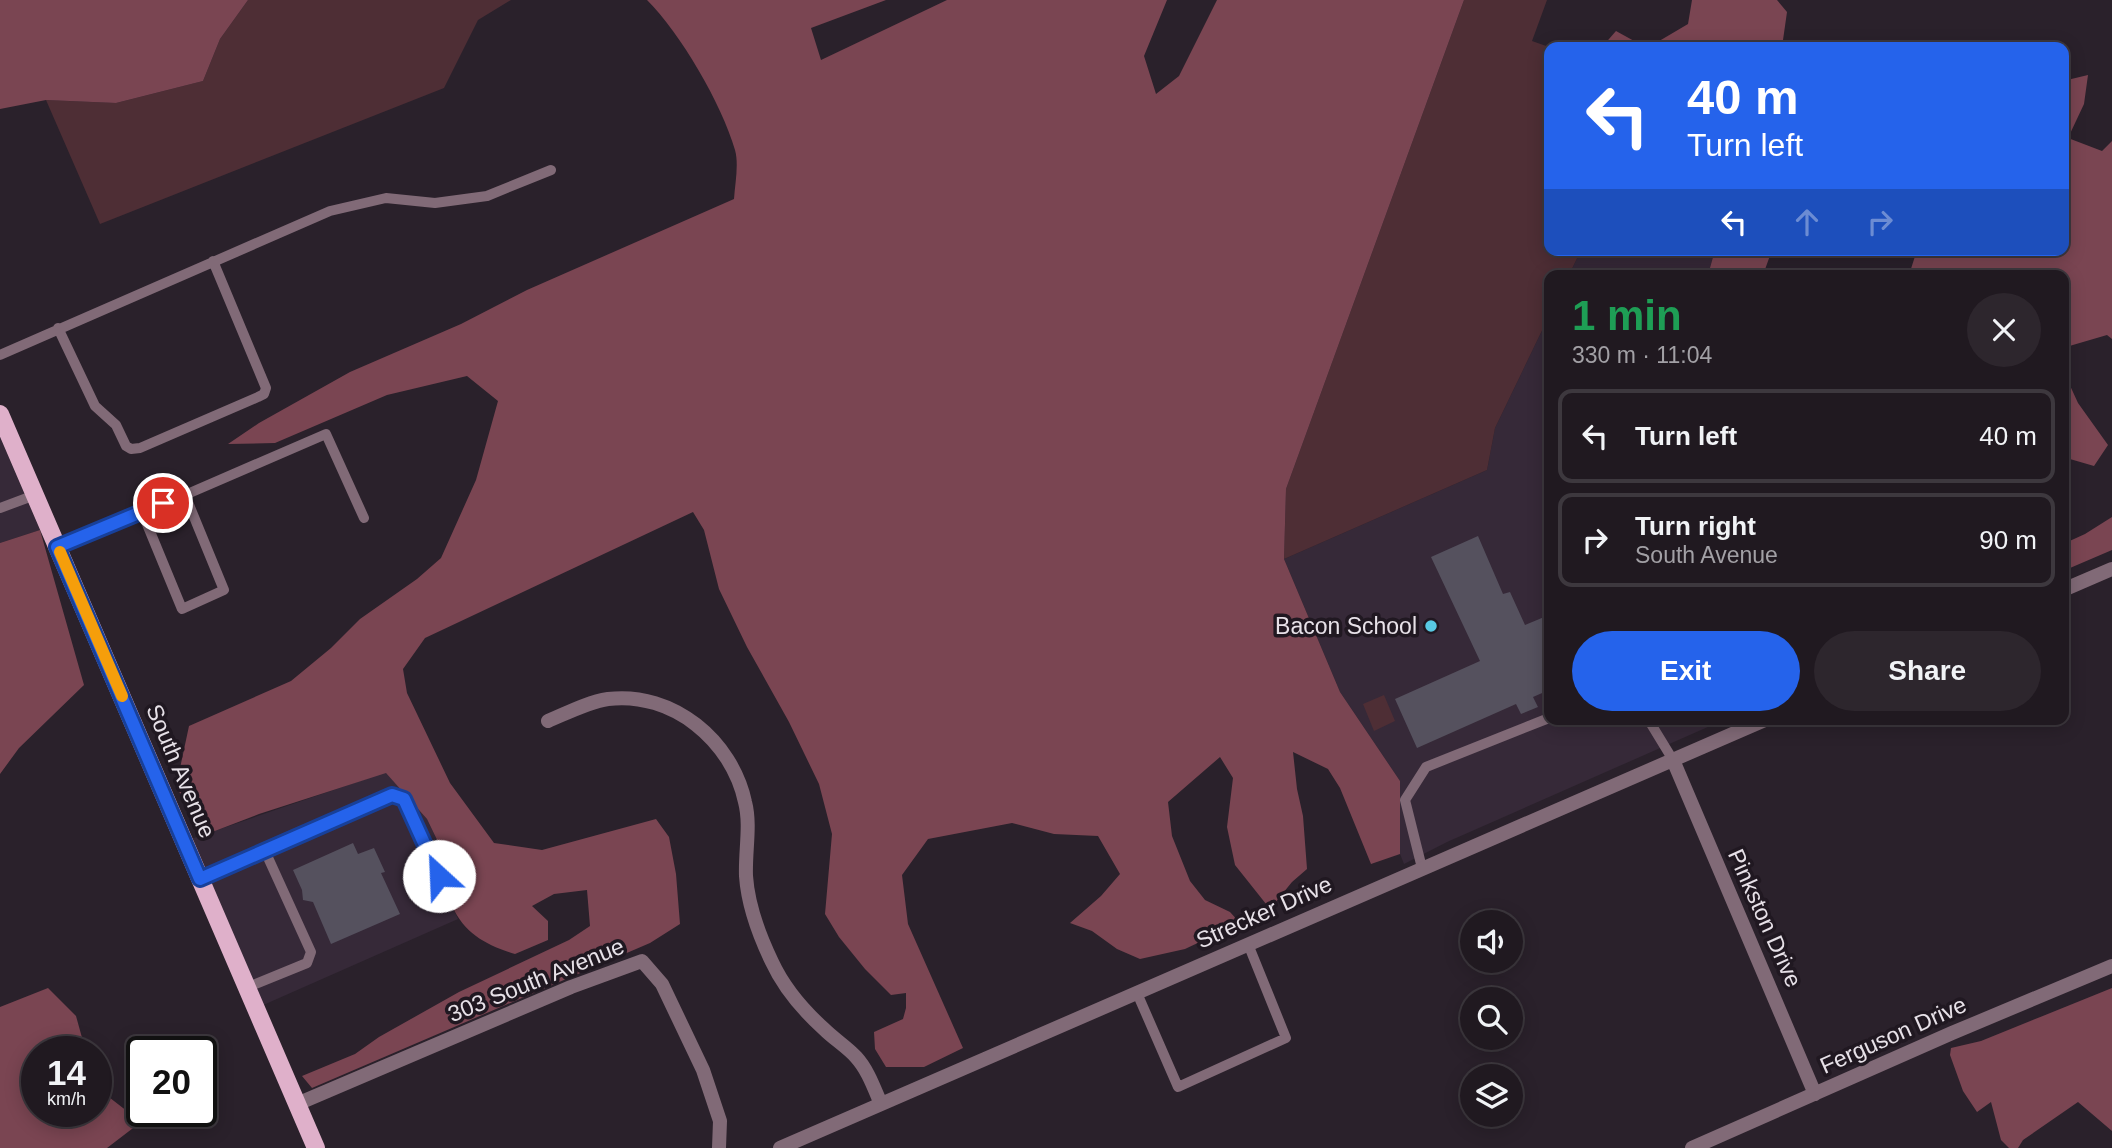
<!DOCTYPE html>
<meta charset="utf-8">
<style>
body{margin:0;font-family:Helvetica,sans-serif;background:#2d262d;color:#f1f3f6;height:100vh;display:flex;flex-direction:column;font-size:26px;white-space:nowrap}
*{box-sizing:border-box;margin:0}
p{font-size:23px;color:#a2a0a5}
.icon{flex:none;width:38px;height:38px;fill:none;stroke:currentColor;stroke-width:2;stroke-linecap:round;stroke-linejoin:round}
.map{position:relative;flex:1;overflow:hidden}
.drawer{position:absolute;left:1544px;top:270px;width:525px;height:455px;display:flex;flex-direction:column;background:#201920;border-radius:14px;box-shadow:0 4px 18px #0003,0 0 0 2px #3d383e}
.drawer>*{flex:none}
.guide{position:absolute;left:1544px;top:42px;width:525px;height:214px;border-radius:14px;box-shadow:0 4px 18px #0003,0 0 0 2px #3d383e;background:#2563eb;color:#fff;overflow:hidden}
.fabs{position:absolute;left:1460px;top:910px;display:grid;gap:14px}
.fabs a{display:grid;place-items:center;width:63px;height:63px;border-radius:50%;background:#201920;box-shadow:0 4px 18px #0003,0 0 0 2px #3d383e;font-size:35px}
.speed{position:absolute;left:21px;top:1036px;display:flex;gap:14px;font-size:35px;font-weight:700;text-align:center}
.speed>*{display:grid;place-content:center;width:91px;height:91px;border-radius:50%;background:#201920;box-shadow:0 4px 18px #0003,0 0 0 2px #3d383e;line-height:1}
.speed small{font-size:18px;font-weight:400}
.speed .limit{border:4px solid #111;border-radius:10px;background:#fff;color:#111}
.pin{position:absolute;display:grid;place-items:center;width:60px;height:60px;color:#fff;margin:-30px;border:4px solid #fff;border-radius:50%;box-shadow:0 2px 7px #0007}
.me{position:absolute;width:77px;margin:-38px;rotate:335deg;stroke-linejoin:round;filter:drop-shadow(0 0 5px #0008)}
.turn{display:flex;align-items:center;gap:24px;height:147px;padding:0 28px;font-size:32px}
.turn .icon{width:91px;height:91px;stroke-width:2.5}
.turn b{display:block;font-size:49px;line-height:60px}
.lanes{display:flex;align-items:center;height:66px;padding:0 28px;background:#0003;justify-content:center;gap:35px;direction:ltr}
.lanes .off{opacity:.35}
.round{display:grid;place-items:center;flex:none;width:74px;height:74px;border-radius:37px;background:#2d262d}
.headline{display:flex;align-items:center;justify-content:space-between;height:119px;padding:0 28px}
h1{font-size:42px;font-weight:700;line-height:52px;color:#1e9e55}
.action{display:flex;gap:14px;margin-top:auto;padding:14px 28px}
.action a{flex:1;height:80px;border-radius:42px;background:#2563eb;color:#fff;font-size:28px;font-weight:700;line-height:80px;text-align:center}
.action a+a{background:#2d262d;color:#f1f3f6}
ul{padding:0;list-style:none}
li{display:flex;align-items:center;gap:21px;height:94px;margin:0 14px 10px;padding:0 14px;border:4px solid #3d383e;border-radius:14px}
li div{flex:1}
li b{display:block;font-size:26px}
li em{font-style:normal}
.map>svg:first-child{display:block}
.built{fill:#362938}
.green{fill:#4e2e35}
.forest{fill:#7a4552}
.building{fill:#55515e}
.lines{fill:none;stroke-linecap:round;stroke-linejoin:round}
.lane{stroke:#816a77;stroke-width:10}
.street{stroke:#816a77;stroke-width:14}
.primary{stroke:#dfb0ca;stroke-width:18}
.route-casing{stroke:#184099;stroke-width:18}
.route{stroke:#2563eb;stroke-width:12}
.slow{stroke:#f59e0b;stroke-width:12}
.poi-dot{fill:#58c9e3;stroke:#201821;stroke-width:2.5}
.labels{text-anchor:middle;stroke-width:7;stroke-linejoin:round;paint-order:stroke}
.poi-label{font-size:23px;fill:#e7e1e8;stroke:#201821;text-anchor:end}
.street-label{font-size:23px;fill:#e7e1e8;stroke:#201821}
</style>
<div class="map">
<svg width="2112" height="1148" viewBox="0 0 2112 1148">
<rect width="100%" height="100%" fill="#2a212b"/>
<path class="built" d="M1581,250h134l-7,25h-139z
M1549,316v403h177l-279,123 -43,22 -4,-10v-73l-60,-89 -56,-133 203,-89 8,-42z
M0,437l40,93 -40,13z
M386,772l41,47 37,77 -12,10 6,13 -197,87 -70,-167z"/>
<path class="green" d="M248,0h263l-33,20 -34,68 -344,136 -54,-124 70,3 87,-22 17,-42z
M1464,0h83l-15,41 17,6v203h32l-12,25h-20v41l-54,112 -8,42 -203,89 2,-70z
M1384,695l11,26 -21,10 -11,-27z"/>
<path class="forest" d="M0,0h248l-28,39 -17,42 -87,22 -70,-3 -46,9z
M647,0h239l-75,28 10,32 126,-60h220l-23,56 12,38 23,-18 38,-76h247l-178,489 -2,70 56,133 60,89v73l-29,10 -31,-76 -12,-19 -35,-17 4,37 6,27 4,53 -15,13 -22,27 -35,-44 -8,-38 6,-49 -13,-21 -52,45 4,34 18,45 15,19 25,12 10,11 -55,26 -45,10 -23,-10 -25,-18 -22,-8 31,-27 19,-22 -22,-38 -44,-2 -42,-11 -84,16 -26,36 6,49 55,124 -39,19h-38l-11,-18 -1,-17 29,-13 3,-11v-15l-15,2 -26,-26 -26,-32 -14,-23 7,-80 -13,-50 -30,-62 -42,-75 -28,-58 -15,-59 -11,-18 -268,126 -22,31 4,24 43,90 44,60 48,7 114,-31 13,18 7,37 4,50 -30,19 -338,145 -10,-12 53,-22 24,-17 80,-45 110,-52 21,-14 -3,-36 -33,4 -22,12 16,15v19l-33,14c-29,-9 -50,-20 -63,-48l12,-10 -37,-77 -41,-46 -127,41 -52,20 -31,-47 13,-61 102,-45 40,-33 29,-29 57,-40 24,-21 35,-78 22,-79 -31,-25 -80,19 -112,48 -47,1 31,-21 91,-51 111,-48 66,-34 207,-91c1,-15 5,-35 1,-49 -14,-47 -54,-116 -88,-150z
M1692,0h85l10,12 -5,35h-133l39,-23z
M1616,31l29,16h-43z
M2088,75l-4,29 -16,34 34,13 10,-10v198l-5,-4 -41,12 1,32 11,24 30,42 -14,21 -31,-9v-182h-154l8,-25h146v-169z
M1715,250h57l-9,25h-55z
M2112,517v33l-49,21v-27l22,-10z
M40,530l44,155 -65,63 -19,26v-231z
M48,988l28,28 10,36h-49v59h59v-24l45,35 -34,26h-107v-141z
M2112,988v143l-34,-29 -55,38 -5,8h-9l-8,-8 -10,-38 -14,10 -14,-21 -13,-36 1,-7 30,-7z"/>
<path class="building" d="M1478,536l25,58 7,-2 15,33 24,-10v75l-16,7 5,10 -17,7 -5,-10 -99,44 -22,-49 85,-38 -49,-104z
M353,843l5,11 16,-6 11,24 -4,1 19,41 -69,30 -18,-42 -10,-2 -1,-10 -9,-20z"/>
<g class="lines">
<path class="lane" d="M58,328l37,78 21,19 10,21 5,3 9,-1 118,-51 6,-3 2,-6 -53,-127
M0,355l330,-144 56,-13 49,5 52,-7 64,-26
M185,495l141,-61 38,84
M0,508l35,-13
M57,547l128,-52 39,95 -42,19 -40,-97
M1648,719l25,41
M265,851l127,-56 12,4 35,77
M1422,868l-17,-68 21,-33 123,-49
M200,879l65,-28 46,101 -4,11 -61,25
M1137,993l41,94 108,-49 -38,-94"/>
<path class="street" d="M2063,590l49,-21
M548,721c19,-8 40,-19 60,-22 65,-8 124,42 137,103 6,23 0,49 1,74 2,30 13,59 26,86 12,26 31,48 52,67 10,10 23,18 32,28 12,13 18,31 25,47
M1673,760l142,334
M297,1104l274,-117 71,-26 20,23 41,86 17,51 -1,27
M780,1148l987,-429
M1692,1148l260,-115 160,-67"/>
<path class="primary" d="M0,414l316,734"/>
</g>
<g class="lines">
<g class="route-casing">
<path id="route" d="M163,503l-106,44 143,332 192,-84 12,4 35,77"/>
</g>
<use href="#route" class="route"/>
<path class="slow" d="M60,552l62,144"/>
</g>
<circle class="poi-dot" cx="1431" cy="626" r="7"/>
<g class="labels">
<g class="poi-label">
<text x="1417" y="634">Bacon School</text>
</g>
<g class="street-label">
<text transform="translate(181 771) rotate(67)" y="8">South Avenue</text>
<text transform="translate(1264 912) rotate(-24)" y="8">Strecker Drive</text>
<text transform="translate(1765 918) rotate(66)" y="8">Pinkston Drive</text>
<text transform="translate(536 980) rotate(-22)" y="8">303 South Avenue</text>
<text transform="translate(1893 1035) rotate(-24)" y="8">Ferguson Drive</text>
</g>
</g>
</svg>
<div class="fabs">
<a><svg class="icon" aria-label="sound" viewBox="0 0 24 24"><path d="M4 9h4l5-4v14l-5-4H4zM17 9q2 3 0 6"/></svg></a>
<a><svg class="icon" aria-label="search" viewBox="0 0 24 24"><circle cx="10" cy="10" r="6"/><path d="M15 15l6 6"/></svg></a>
<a><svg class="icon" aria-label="layers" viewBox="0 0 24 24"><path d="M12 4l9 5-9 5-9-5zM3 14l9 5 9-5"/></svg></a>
</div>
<div class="speed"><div>14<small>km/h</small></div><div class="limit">20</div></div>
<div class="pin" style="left:163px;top:503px;background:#d93025"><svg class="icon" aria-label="arrive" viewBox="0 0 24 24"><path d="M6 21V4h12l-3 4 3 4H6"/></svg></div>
<svg class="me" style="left:439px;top:876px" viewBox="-20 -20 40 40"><circle r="19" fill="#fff"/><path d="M0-13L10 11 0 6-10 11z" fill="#2563eb"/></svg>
<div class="guide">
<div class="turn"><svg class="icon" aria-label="left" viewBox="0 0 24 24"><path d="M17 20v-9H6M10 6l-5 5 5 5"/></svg><div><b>40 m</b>Turn left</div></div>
<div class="lanes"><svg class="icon" aria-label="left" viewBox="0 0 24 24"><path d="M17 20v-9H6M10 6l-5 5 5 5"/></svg><svg class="icon off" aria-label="ahead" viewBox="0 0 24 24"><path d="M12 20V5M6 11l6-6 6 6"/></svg><svg class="icon off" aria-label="right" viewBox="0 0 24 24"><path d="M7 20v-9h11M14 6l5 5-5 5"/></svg></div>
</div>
<section class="drawer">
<div class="headline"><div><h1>1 min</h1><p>330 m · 11:04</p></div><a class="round"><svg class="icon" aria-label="close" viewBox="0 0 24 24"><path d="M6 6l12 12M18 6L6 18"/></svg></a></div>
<ul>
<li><svg class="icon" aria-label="left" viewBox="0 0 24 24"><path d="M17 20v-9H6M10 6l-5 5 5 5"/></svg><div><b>Turn left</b></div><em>40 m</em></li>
<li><svg class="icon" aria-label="right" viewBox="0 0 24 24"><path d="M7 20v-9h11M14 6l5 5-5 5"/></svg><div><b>Turn right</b><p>South Avenue</p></div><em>90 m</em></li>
</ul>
<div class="action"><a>Exit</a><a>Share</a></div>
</section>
</div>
